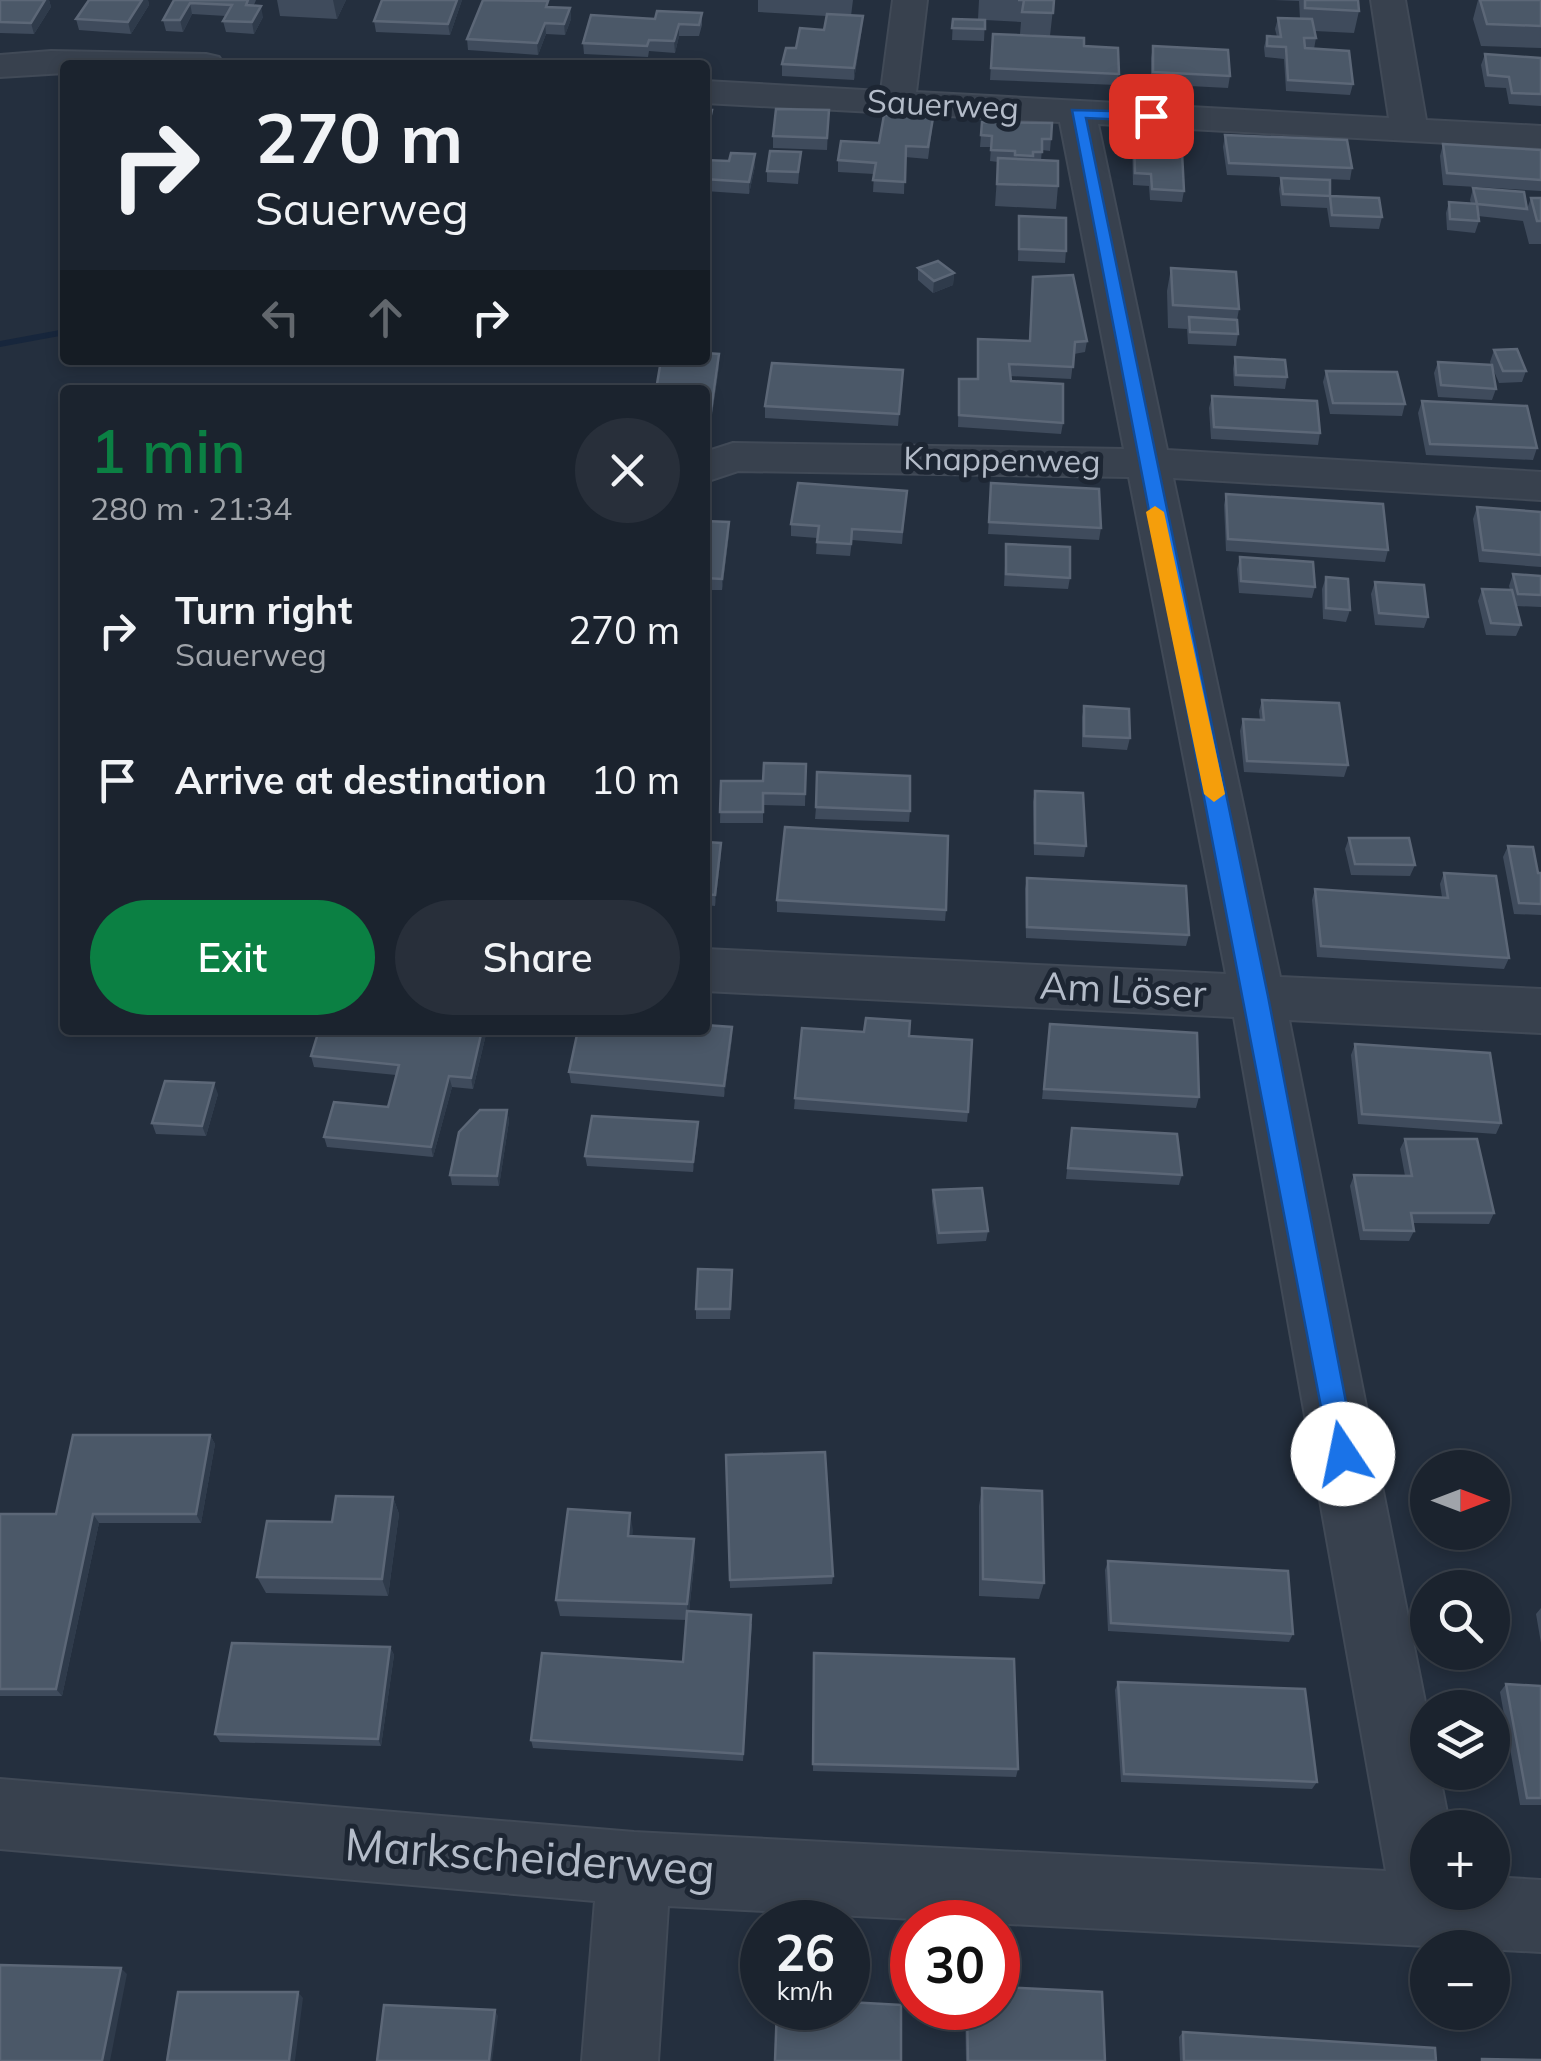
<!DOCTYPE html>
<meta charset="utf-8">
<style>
body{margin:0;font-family:Mulish,sans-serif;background:#282f3a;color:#f1f3f6;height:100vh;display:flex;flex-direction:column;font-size:38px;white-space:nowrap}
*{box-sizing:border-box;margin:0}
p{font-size:32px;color:#a0a4aa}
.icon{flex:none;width:55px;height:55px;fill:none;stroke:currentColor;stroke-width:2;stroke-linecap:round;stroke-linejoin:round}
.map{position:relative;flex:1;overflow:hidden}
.sheet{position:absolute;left:60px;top:385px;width:650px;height:650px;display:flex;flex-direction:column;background:#1b232e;border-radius:10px;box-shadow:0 5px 15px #0003,0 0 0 2px #39404a}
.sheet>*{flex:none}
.hud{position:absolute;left:60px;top:60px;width:650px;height:305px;border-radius:10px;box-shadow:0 5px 15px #0003,0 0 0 2px #39404a;background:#1b232e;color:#f1f3f6;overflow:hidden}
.needle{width:65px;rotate:90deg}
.buttons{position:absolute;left:1410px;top:1450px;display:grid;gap:20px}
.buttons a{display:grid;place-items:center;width:100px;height:100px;border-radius:50%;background:#1b232e;box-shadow:0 5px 15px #0003,0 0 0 2px #39404a;font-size:50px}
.speed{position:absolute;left:740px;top:1900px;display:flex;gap:20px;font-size:50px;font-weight:700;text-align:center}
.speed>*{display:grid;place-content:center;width:130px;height:130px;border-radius:50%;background:#1b232e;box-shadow:0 5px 15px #0003,0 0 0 2px #39404a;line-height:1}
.speed small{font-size:25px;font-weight:400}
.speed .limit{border:15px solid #d22;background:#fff;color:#111}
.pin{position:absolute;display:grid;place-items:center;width:85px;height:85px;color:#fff;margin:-42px;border-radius:20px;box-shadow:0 5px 15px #0006}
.me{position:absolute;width:110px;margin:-55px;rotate:349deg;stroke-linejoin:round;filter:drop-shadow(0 0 8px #0008)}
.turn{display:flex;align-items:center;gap:35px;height:210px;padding:0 30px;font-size:45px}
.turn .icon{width:130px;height:130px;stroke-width:2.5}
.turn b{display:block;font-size:70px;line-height:85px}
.lanes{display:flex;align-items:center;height:95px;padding:0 30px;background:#0003;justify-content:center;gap:50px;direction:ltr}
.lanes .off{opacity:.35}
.round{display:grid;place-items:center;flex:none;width:105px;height:105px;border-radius:52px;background:#282f3a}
.overview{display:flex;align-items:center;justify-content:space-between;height:170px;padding:0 30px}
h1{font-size:60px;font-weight:600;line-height:75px;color:#0b8043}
.cta{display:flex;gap:20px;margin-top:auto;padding:20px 30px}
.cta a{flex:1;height:115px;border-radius:60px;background:#0b8043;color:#fff;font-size:40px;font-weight:600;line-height:115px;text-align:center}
.cta a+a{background:#282f3a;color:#f1f3f6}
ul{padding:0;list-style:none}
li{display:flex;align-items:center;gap:30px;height:150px;padding:0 30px}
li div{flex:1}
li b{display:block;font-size:38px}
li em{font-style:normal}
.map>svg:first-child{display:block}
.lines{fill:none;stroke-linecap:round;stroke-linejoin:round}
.stream{fill:#17263c;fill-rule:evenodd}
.minor-casing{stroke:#414a57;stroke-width:4}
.minor{fill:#38414e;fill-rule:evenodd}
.wall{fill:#3f4b5c}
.shaded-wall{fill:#2f3b4b}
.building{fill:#4b5868;stroke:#5c6777;stroke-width:2.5}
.route{fill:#1a73e8;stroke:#114b97;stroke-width:2.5}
.slow{fill:#f59e0b}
.labels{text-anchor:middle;stroke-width:10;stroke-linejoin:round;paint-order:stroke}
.far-street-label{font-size:32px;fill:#b4bcc9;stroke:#1d2633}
.street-label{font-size:38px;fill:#b4bcc9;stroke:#1d2633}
.near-street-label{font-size:45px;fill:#b4bcc9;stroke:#1d2633}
</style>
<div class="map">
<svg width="1541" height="2061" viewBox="0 0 1541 2061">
<rect width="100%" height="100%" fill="#242f3e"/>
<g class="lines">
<path class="stream" d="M65,329v6l-65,12v-6z"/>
<g class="minor-casing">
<path id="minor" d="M893,0h34l-11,92 473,26 -18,-118h34l21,120 115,6v22l-443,-24 69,326 374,22v28l-368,-22 107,499 261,12v44l-252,-13 139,697v55h11l11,56h-22v64h64v-15l49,3v72l-873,-46 -10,155h-76l13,-160 -595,-52v-70l634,53 752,39 -152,-854 -529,-26v-42l521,25 -97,-497 -391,-6 -33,11v-30l28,-9 391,6 -64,-327 -355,-19v-22l176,10z
M51,51l155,3 13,3 5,8h-159v8l-65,4v-22z"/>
</g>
<use href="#minor" class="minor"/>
</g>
<path class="wall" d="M0,0h49l2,7 -17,27 -34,-1z
M89,0h59l1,5 -18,29 -52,-4 -3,-11z
M174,0h82l-2,5 9,12 -9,17 -28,-2 -3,-11 3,-5 -34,-2 -9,18 -17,-1 -3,-11z
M277,0h69l-9,19 -57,-3z
M462,0l-12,35 -74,-3 -2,-11z
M758,0h95l-2,16 11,12 -8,52 -72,-4v-12l14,-16 28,-18 2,-14 -68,-4z
M979,0h75l-4,36 -30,-2 1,-12 -36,-2 -1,21 -32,-1 1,-21h25z
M1274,0h84l1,11 -5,22 -39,-2 1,7 -2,11 39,35 -3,11 -64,-4 -2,-32 -19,-2 -1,-10 3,-11 10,1 -2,-8 3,-11 22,1 -1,-18z
M1478,0h63v48l-60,-2 -8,-27z
M548,7l22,1 1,11 -6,16 -19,-1 -8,21 -70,-5 -1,-11z
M702,13v12l-3,11h-20l-4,17 -26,-2 -1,6 -64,-3 -1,-11 72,-24z
M993,34l91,12 35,28 -2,11 -127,-5z
M1153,46l77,30 -2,12 -77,-4v-26z
M1485,54l56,4v48l-32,-2 -3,-16 -21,-1 -4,-22z
M829,110l-2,40 -54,-2v-12z
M982,122l69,17 -1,12 -8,-1 -1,10 17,26 -2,23 -61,-3 3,-44 -8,-1 1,-14h-11z
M932,130l-4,29 -23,-2 -1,37 -31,-2 1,-18 -36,-2v-12l41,-17z
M1134,130l50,61 -2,11 -32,-2 -1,-14 -16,-1 -1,-43z
M1225,135l127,33 -2,12 -123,-5 -4,-28z
M1443,144l98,6v41l-98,-6 -3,-29z
M801,152l-3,32 -31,-2v-11z
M705,160l50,6 -6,28 -44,-3z
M1281,178l101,39 -3,12 -49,-2 -3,-19 -46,-2 -2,-17z
M1473,188l54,21 4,-11h10v46h-12l-6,-23 -45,-5 1,5 -4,12 -28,-3 -1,-17 3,-11 22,2 -1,-4z
M1019,216l47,35 -1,12 -47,-2z
M918,268l36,5 -1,12 -20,8 -15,-13z
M1171,268l68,41 -2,11 1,14 -2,12 -48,-2 -1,-15 -19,-1 -1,-37z
M1033,277l54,64 -2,11 -11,2 -3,25 -61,-3 1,5 52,42 -2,11 -103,-7 1,-48h18l1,-40 51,2z
M1494,350l32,21 -4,11 -23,1 -6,-14 3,20 -4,11 -54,-3 -4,-24 4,-11 53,3 -1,-3z
M1235,357l52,20 -2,12 -51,-3 -1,-17z
M719,366l-10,70h-4v-46z
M903,370l-5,56 -133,-8v-12z
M1326,371l79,33 -3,12 -72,-2 -7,-32z
M1212,396l108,37 -2,12 -107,-6 -2,-31z
M1422,401l115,47 -4,12 -107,-5 -8,-42z
M991,483l110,45 -2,12 -111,-6z
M907,491l-5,53 -50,-4 -2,16 -34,-2 1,-16 -26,-2v-12z
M1226,494l162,56 -3,12 -159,-11 -2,-46z
M1477,507l64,5v55l-62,-5 -6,-43z
M705,521l24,13 -7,56h-17z
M1006,544l64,34 -2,11 -64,-3z
M1240,557l75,30 -3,11 -73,-5 -2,-24z
M1513,574l28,2v31l-25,-1 5,19 -5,11 -30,-1 -8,-34 4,-12 28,1 -1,-4z
M1326,577l24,33 -4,12 -23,-3 -1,-30z
M1375,582l53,35 -4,11 -49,-3 -4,-31z
M1262,700l86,65 -4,12 -100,-5 -4,-41 3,-12 17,1 -1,-9z
M1084,706l46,32 -3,12 -45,-3v-30z
M806,764l-1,42 -42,-1v18h-43l1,-42h42z
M1035,791l51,55 -2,11 -50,-2 -1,-53z
M816,807l94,4 -1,11 -94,-3z
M1349,838l66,27 -5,11 -59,-1 -6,-26z
M705,842l16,1v11l-6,52 -10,-1z
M1508,846l30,27h3v42l-27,-1 -11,-57z
M1444,873l65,85 -5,11 -187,-12 -5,-57 3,-11 127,8 -2,-13z
M1027,878l162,57 -3,11 -160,-8 -1,-49z
M777,900l169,10 -1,11 -168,-9z
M1050,1024l149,73 -3,11 -154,-9z
M732,1027v11l-8,59 -153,-14 -2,-11z
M164,1030h77l-1,6 -74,1z
M319,1030h168l-14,59 -21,-2 -19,70 -106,-10 -3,-10 64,-30 8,-32 -82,-8 -3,-11z
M909,1036l59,76 -1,10 -173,-13 1,-11z
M1355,1044l146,79 -5,11 -138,-10 -7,-69z
M218,1094l-12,42 -50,-2 -4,-11z
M507,1110l2,11 -10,65 -47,-1 -2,-10z
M1072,1128l110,47 -3,10 -113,-6z
M698,1133l-5,39 -106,-6 -2,-10z
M1405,1139l89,74 -5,11 -76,-1 1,8 -5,10 -49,-1 -10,-54 4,-11 51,1 -5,-27z
M933,1190l55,41 -2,10 -49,3 -5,-43z
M732,1280l-2,39h-34v-10z
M210,1435l5,9 -14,79h-102l-37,173h-62v-182h56z
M726,1455l107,121 -1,8 -102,4z
M982,1488l62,95 -5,16 -60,-3v-90z
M393,1497l6,17 -11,82 -122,-3 -9,-16 75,-55z
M630,1513l2,23 63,20 -6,56 63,12 -9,137 -210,-13 -2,-8 152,-78 4,-42 -127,-4 -4,-16z
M1108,1561l185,73 -4,8 -181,-11 -3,-61z
M1541,1608v35l-5,-29z
M390,1647l4,8 -13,91 -161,-4 -5,-8z
M814,1653l204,116 -2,8 -203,-6z
M1118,1682l199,100 -5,7 -191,-7 -6,-92z
M1506,1684l35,2v119h-21l-20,-113z
M965,2008h33l107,53h-139z
M1183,2032l253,29h-256l-1,-24z"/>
<path class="shaded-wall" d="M45,0h4l2,7 -17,27 -3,-11z
M142,0h6l1,5 -18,29 -3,-12z
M333,0h13l-9,19z
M457,0h5l-12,35 -2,-11z
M190,3l2,11 -9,18 -3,-12z
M261,6l2,11 -9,17 -2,-12z
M570,8l1,11 -6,16 -1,-11z
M863,16l-1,12 -8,52v-12z
M545,23l1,11 -8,21 -1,-12z
M679,24v12l-4,17 -1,-12z
M712,110v12l-7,32v-12z
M755,154v12l-6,28v-12z
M954,273l-1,12 -20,8 1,-12z
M719,354v12l-10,70v-11z
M729,522v12l-7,56v-11z
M721,843v11l-6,52v-11z
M732,1027v11l-8,59v-11z
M482,1030h5l-14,59 -2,-11z
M449,1076l3,11 -19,70 -2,-10z
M214,1083l4,11 -12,42 -4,-10z
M507,1110l2,11 -10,65 -2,-10z
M698,1122v11l-5,39v-10z
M210,1435l5,9 -14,79 -5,-9z
M393,1497l6,17 -11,82 -6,-17z
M630,1513l3,17 -2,23 -3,-17z
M93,1514l6,9 -37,173 -6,-7z
M694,1539l1,17 -7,64 -1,-16z
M390,1647l4,8 -13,91 -3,-7z
M121,1968l6,6 -17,87h-8z
M298,1992l5,6 -8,63h-6z
M495,2010l3,6 -6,45h-3z"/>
<path class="building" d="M0,0h45l-14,23 -31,-1z
M89,0h53l-14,22 -52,-3z
M174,0h74l-2,5 15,1 -9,16 -29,-1 9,-16 -42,-2 -10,17h-17z
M382,0h75l-9,24 -74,-3z
M483,0l65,1 -2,6 24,1 -6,16 -19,-1 -8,20 -70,-4z
M1018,0h36l-1,13 -31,-1 2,-12z
M1305,0h53l1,11 -54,-3z
M1480,0h61v26l-54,-2z
M657,11l45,2 -3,12 -20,-1 -5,17 -25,-1 -2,6 -64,-3 8,-28 64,4z
M827,14l36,2 -9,52 -72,-4 4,-16h10l4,-20 24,2z
M1278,18l34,1 4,19h-12l1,10 44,3 4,33 -65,-4 -2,-33 -19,-1v-10l14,1z
M953,19l32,1v9l-33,-1z
M993,34l91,4v8l34,2 1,26 -128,-6z
M1153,46l75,4 2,26 -77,-4z
M1485,54l56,4v36l-29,-1 -3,-16 -21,-2z
M776,109l53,1 -2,28 -54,-2z
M705,110h7l-7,32z
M884,115l49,3 -5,29 -22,-1 -1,36 -32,-2 3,-17 -38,-3 3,-19 38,2z
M982,122l70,1 -1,16h-9v13h-9v4l-18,-1v-4l-24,-1 1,-14 -11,-1z
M1134,130l47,3 3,58 -32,-2 -1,-15 -16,-1z
M1225,135l122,5 5,28 -123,-5z
M1443,144l98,6v30l-94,-7z
M770,151l31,1 -3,20 -31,-1z
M731,153l24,1 -6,28 -44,-3v-19l24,1z
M998,158l60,3v25l-61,-2z
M1281,178l49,2v16l-47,-2z
M1473,188l51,4 3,17 -50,-5 2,17 -29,-2 -1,-17 28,2z
M1330,196l49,2 3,19 -50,-2z
M1531,198h10v23h-4z
M1019,216l47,2v33l-47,-2z
M938,261l16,12 -20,8 -16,-13z
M1171,268l65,4 3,37 -66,-4z
M1073,275l14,66 -12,1 -2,25 -64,-3 2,17 52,3v39l-104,-8v-36h19v-40l52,2 3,-64z
M1189,317l48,3 1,14 -48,-2z
M1517,349l9,22h-23l-9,-21z
M705,353l14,1 -10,71 -4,-1v-34h-49l5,-30h44z
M1235,357l50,3 2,17 -51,-2z
M1438,362l54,3 4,24 -55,-4z
M772,363l131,7 -4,44 -134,-8z
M1326,371l71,1 8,32 -72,-1z
M1212,396l105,5 3,32 -106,-6z
M1422,401l105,5 10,42 -107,-4z
M798,483l109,8 -5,41 -50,-3 -1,15 -34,-2 2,-16 -28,-2z
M991,483l108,6 2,39 -112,-6z
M1226,494l157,10 5,46 -160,-11z
M1477,507l64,5v43l-58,-5z
M705,521l24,1 -7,57 -17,-1z
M1006,544l64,3v31l-64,-4z
M1240,557l73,5 2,25 -74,-6z
M1513,574l28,2v19l-23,-1z
M1326,577l22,2 2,31 -24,-2z
M1375,582l49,3 4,32 -49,-4z
M1482,589l30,1 9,35 -30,-2z
M1262,700l77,3 9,62 -101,-4 -4,-42 21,1z
M1084,706l45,3 1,29 -46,-2z
M764,763l42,1 -1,30 -42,-1v19h-43l1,-31h42z
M817,772l93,4v35l-94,-4z
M1035,791l48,2 3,53 -51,-3z
M785,827l163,9 -2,74 -169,-10z
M1349,838h60l6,27 -60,-1z
M705,842l16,1 -6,52 -10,-1z
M1508,846l25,1 5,26h3v31l-22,-1z
M1444,873l52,3 13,82 -188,-12 -6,-57 133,9z
M1027,878l159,8 3,49 -162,-8z
M866,1018l44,3 -1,15 63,4 -4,72 -173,-14 7,-70 62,4z
M1050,1024l147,9 2,64 -155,-8z
M705,1025l27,2 -8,59 -155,-14 9,-42h127z
M319,1030h163l-11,48 -22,-2 -18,71 -107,-10 10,-35 54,5 11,-42 -88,-9z
M1355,1044l135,9 11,70 -139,-9z
M165,1081l49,2 -12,43 -50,-3z
M480,1110h27l-10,66 -47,-1 9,-43z
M592,1116l106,6 -5,40 -108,-6z
M1072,1128l105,6 5,41 -114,-7z
M1405,1139h72l17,74h-83l3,18 -50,-1 -10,-55 58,1z
M982,1188l6,43 -49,2 -6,-43z
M698,1269l34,1 -2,39h-34z
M73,1435h137l-14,79h-103l-37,175h-56v-175h56z
M825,1452l8,124 -103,4 -4,-125z
M982,1488l60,3 2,92 -61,-4z
M336,1496l57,1 -11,82 -125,-2 10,-56 65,1z
M568,1509l62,4 -2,23 66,3 -7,65 -131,-4z
M1108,1561l180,10 5,63 -182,-11z
M687,1611l64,4 -8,139 -212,-14 11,-87 141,9z
M232,1643l158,4 -12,92 -163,-5z
M814,1653l200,6 4,110 -205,-5z
M1118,1682l187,7 12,93 -193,-8z
M1506,1684l35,2v112h-14z
M0,1965l121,3 -19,93h-102z
M998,1987l104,5 3,69h-137l-1,-53h31z
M178,1992h120l-9,69h-122z
M848,2002l53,3v56h-126l2,-53h71z
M384,2005l111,5 -6,51h-112z
M1183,2032l252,16 1,13h-252z
M1482,2059l59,1v1h-59z"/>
<path class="route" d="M1072,110l79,2 8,4 -8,5 -65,-3 182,878 88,458 -3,8 -10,4 -9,-4 -4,-8z"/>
<path class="slow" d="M1155,506l9,6 61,282 -11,8 -10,-8 -58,-282z"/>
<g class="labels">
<g class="far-street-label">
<text transform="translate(943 105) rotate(3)" y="11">Sauerweg</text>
<text transform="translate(1002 460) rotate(1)" y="11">Knappenweg</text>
</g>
<g class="street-label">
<text transform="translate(1123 990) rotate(3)" y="13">Am Löser</text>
</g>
<g class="near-street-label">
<text transform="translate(530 1857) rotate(4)" y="16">Markscheiderweg</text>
</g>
</g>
</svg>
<div class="buttons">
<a><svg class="needle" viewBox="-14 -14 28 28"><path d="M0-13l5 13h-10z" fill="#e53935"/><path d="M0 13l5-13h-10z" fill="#a0a4aa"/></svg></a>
<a><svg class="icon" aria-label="search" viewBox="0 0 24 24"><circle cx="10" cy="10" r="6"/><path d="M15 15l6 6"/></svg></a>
<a><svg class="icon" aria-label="layers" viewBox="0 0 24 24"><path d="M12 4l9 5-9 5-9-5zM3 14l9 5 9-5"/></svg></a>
<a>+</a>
<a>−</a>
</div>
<div class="speed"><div>26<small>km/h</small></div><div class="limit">30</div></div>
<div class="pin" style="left:1151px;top:116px;background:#d93025"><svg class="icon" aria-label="arrive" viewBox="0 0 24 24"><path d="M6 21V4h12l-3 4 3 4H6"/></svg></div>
<svg class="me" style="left:1343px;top:1454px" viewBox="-20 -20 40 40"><circle r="19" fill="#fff"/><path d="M0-13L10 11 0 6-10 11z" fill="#1a73e8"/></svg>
<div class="hud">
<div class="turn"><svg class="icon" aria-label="right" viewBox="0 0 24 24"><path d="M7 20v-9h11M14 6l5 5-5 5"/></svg><div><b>270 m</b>Sauerweg</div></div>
<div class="lanes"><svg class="icon off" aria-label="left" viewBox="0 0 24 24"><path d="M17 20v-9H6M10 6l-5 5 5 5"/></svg><svg class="icon off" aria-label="ahead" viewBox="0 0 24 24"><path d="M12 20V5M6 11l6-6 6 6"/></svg><svg class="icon" aria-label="right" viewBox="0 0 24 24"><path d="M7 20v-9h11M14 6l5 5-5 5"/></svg></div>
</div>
<section class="sheet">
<div class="overview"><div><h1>1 min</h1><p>280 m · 21:34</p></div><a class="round"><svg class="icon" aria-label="close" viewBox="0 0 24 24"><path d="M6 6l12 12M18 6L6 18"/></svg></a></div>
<ul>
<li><svg class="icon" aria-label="right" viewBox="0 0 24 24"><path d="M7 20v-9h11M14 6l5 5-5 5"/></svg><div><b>Turn right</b><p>Sauerweg</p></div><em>270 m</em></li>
<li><svg class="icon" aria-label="arrive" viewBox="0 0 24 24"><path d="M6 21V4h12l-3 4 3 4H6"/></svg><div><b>Arrive at destination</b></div><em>10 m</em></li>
</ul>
<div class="cta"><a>Exit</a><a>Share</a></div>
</section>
</div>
